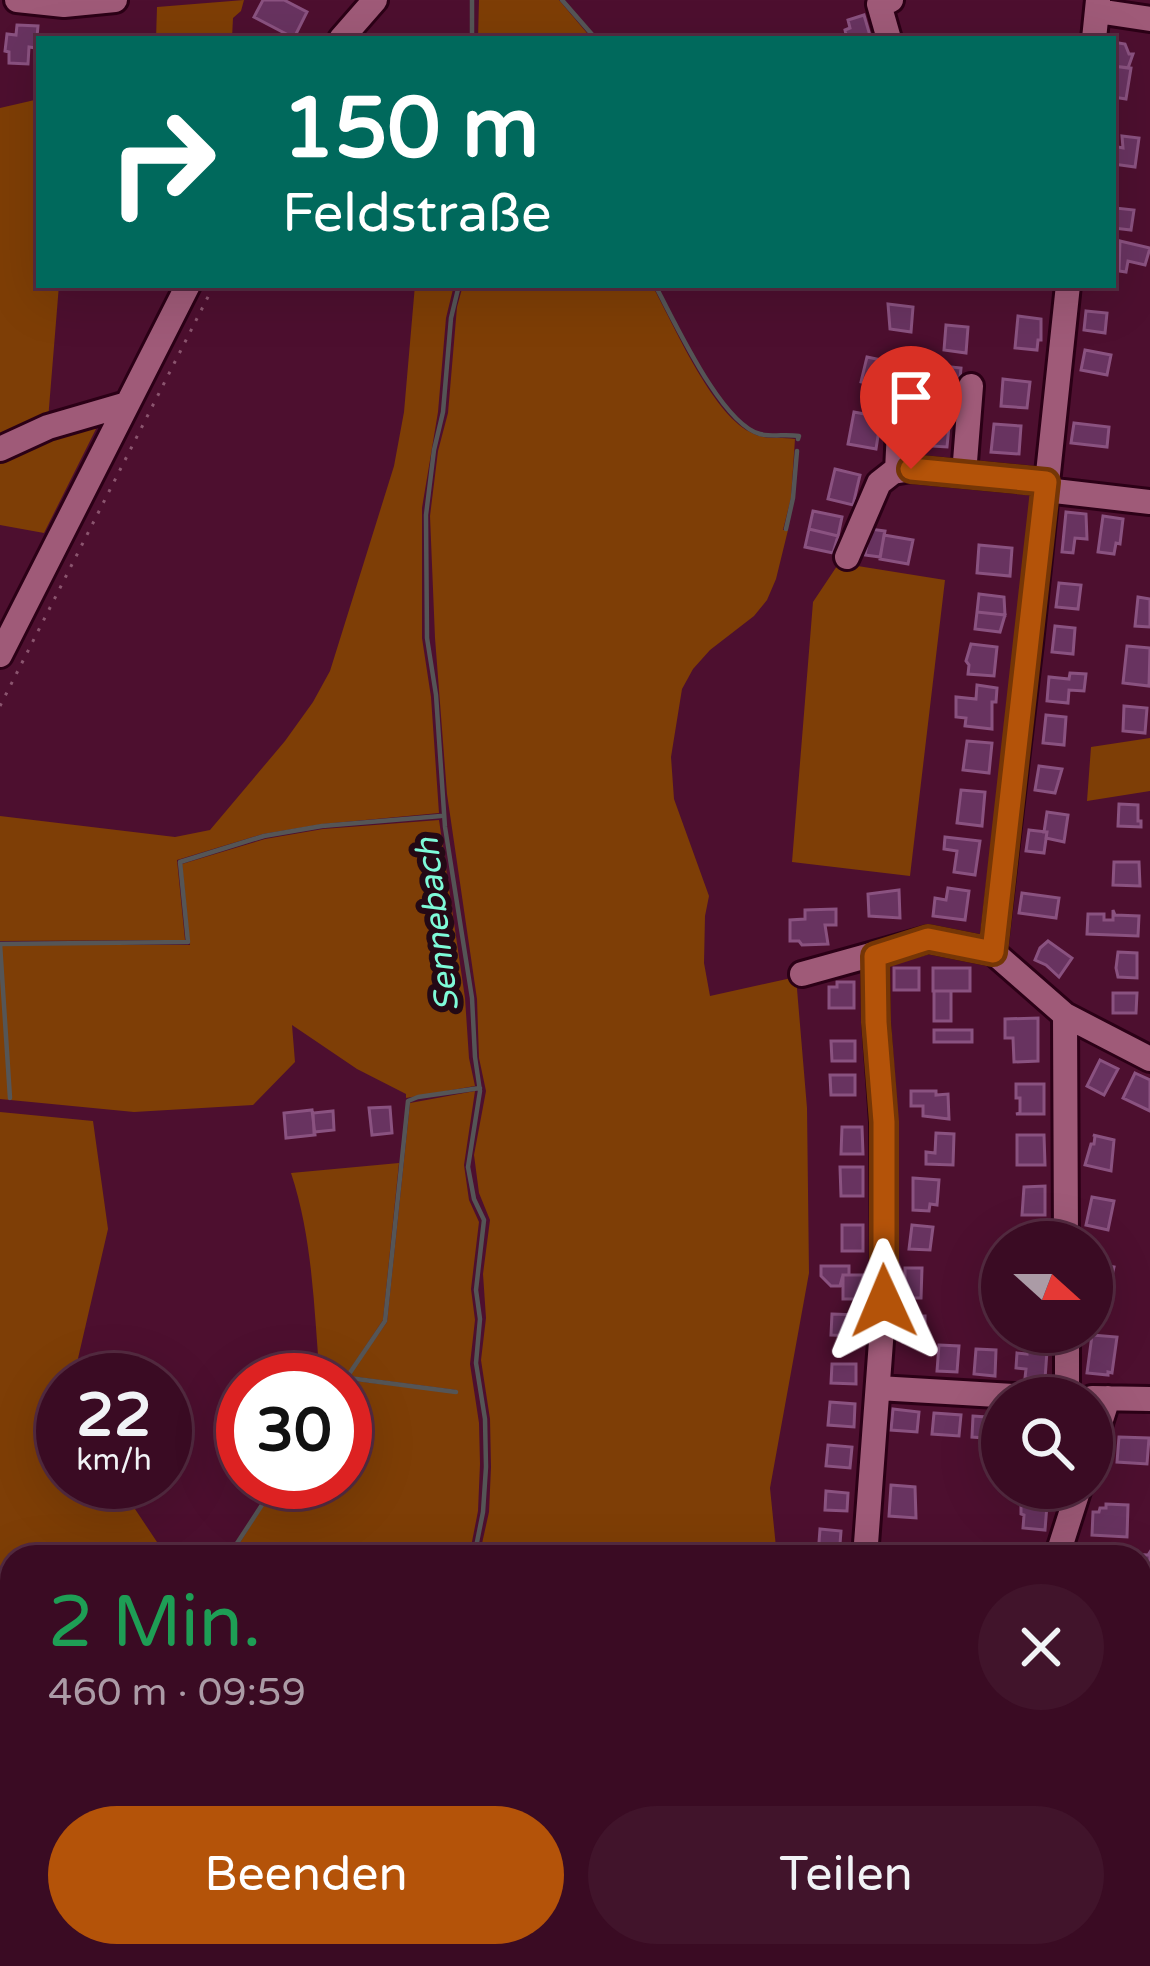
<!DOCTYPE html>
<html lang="de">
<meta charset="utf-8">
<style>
body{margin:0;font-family:"Varela Round",sans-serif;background:#41142b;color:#f1f3f6;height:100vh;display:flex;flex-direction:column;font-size:45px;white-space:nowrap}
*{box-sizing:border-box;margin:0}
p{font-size:39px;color:#ab9ba6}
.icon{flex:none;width:66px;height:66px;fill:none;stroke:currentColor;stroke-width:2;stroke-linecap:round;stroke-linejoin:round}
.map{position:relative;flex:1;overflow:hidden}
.details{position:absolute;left:0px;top:1545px;width:1152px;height:423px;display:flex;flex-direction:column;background:#3a0b23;border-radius:36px 36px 0 0;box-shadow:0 12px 48px #0002,0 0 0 3px #542b41}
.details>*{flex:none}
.guide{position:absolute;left:36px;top:36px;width:1080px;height:252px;border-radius:0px;box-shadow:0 12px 48px #0002,0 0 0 3px #542b41;background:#00695c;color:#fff;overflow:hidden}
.needle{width:78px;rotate:111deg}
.fabs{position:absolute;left:981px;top:1221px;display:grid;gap:24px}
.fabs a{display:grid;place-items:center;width:132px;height:132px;border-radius:50%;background:#3a0b23;box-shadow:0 12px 48px #0002,0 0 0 3px #542b41;font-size:60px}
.speed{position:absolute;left:36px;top:1353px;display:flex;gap:24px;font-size:60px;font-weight:700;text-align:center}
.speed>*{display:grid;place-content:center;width:156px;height:156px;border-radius:50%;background:#3a0b23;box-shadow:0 12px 48px #0002,0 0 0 3px #542b41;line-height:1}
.speed small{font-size:30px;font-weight:400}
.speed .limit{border:18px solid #d22;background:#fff;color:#111}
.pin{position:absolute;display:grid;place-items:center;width:102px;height:102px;color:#fff;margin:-123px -51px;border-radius:50% 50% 50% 0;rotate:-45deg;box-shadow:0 0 12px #0007}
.pin .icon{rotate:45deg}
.me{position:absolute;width:132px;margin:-66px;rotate:359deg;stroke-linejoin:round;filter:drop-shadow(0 0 9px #0008)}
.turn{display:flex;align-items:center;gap:42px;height:252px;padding:0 48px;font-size:54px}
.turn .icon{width:156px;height:156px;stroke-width:2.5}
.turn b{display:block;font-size:84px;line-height:102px}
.round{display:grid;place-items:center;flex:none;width:126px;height:126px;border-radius:63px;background:#41142b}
.headline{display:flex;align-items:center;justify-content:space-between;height:204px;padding:0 48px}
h1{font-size:72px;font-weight:600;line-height:90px;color:#1e9e55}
.primary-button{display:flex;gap:24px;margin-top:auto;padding:24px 48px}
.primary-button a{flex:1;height:138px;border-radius:72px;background:#b45309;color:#fff;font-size:48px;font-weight:600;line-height:138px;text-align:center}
.primary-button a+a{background:#41142b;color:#f1f3f6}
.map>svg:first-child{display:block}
.green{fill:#7e3e06}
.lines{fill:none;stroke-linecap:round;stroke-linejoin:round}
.stream{stroke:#555556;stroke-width:4.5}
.building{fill:#683360;stroke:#8a5280;stroke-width:3}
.minor-casing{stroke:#2b0016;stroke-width:30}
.path{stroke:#8b556f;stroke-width:3;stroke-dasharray:3 9;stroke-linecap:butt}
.minor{stroke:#9f5a78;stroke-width:24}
.route-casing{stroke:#753606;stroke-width:30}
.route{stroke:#b45309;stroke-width:21}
.labels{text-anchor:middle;stroke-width:12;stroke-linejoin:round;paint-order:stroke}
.water-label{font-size:33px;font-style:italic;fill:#7efad8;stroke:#240915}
</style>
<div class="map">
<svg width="1150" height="1966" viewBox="0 0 1150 1966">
<rect width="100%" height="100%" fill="#4d0f2f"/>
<path class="green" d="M244,0l-3,11 -8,7 -1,20 -76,1 1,-32z
M479,0h80l33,39h-114z
M39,99v186h20l-11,135 -48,20v-332z
M415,285h39l-8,33 -8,94 -16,96v130l9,59 8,116 -116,11 -60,10 -86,26 8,80 -185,1v-125l175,21 35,-7 75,-89 28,-39 17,-31 64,-205 10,-54z
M463,285h189c22,40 59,127 98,147 15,9 30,4 45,7l-4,59 -8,32h5l-12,49 -9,21 -13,16 -44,34 -17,19 -11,20 -11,68 3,42 35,97 -4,20 -1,47 6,33 86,-19 11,131 2,165 -39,215 7,69h-298l10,-45 2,-45 -1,-48 -9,-59 5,-42 -3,-44 7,-54 -11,-27 -5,-38 12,-64 -7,-33 -2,-59 -30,-205 -12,-156 -5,-122 8,-65 10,-38 9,-106z
M89,424l7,5 -52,104 -44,-8v-68z
M839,563l106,17 -35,296 -118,-14 21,-260z
M1150,738v53l-63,10 4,-54z
M439,820l26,178 4,60 6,28 -69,12v-4l-49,-25 -65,-44 3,37 -42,43 -119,7 -134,-13v-154h190l-8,-81 83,-25 58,-10z
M475,1091l-11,74 5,35 10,22 -8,67 4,31 -5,44 9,59 1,41 -2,47 -9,46h-238l47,-75h67l2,-102 110,13 -1,-3 -107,-14 38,-54 23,-219z
M0,1112l93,9 15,108 -35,151h-10v102h54l50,75h-155v214l-12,-9z
M399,1163l-16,157 -40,60h-23c-6,-69 -7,-141 -29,-207z
M12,1865v91h92l7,10h-111v-94z
M111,1956h247l-9,4 1,6h-233z
M362,1956h161l1,10h-161z
M534,1956h174l-13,10h-160z"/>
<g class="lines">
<path class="stream" d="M562,0l34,39
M472,39v-39
M459,285l-8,33 -8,94 -9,38 -8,65 1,123 9,57 9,132 27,171 3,59 5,34 -12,76 6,32 10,21 -8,70 4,29 -4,44 9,56 1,48 -3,45 -9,45
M655,285c19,35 66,139 105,149 12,3 26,0 39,2l-1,3
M786,529l7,-31 4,-47
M10,1098l-10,-154 188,-2 -8,-80 84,-26 58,-10 119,-10
M349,1378l107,14
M345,1380l40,-59 23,-220 10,-4 62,-9
M228,1557l49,-75
M0,1766l12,9
M108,1956l6,10
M529,1956v10"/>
</g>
<path class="building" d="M263,0h21l23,12 -13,26 -40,-21z
M864,15l7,24h-24l-2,-9 5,-2 -2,-8z
M17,25l21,1 -2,22 -7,-1 -1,17 -19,-1v-11l-4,-1 2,-17 9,1z
M1113,42l12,2 4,10h4l-5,14 -15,-2z
M1113,66l18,2 -5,31 -13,-2z
M1122,136l17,2 -4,29 -22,-3v-18l10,2z
M1113,195l3,1 -1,12 19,2 -3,20 -18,-2z
M1120,241l30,7 -5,17 -17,-4 -2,11 -7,-1z
M888,304l25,3 -2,25 -21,-3z
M1086,311l21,2 -2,20 -21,-3z
M1018,316l23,3v21h-3l-1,10 -22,-2z
M946,325l22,2 -2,26 -22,-3z
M1085,350l26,5 -4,20 -26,-5z
M867,357l33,7 -6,26 -33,-8z
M933,365l28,3 -2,21 -28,-3z
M1003,379l27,3 -3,26 -26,-2z
M927,385l28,3 -2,14 -27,-3z
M854,412l27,5 -5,32 -28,-5z
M924,414l26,2 -3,31 -30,-2 1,-11 5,-1z
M1074,423l35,4 -2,20 -36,-4z
M994,424l27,2 -2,28 -28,-2z
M835,469l25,6 -7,30 -25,-6z
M813,511l29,6 -4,19 -29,-7z
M1066,512l20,2 1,25 -12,-1 -2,15 -11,-1z
M1103,516l20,3 -3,25 -4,-1 -2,11 -16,-2z
M809,529l29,7 -5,17 -28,-6z
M870,529l15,2 -5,26 -15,-2z
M884,535l29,5 -5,24 -28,-5z
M979,545l33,3 -2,28 -33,-3z
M1059,583l22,2 -3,24 -22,-2z
M979,594l25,3 1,18 -28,-3z
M1138,597l12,2v28l-15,-1z
M977,612l28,3 -5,17 -25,-3z
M1055,626l20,2 -2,26 -21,-2z
M971,644l26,3 -3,29 -26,-2 1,-9 -3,-4z
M1127,646l23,2 -1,38 -26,-3z
M1070,673l16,1 -2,17 -15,-1 -1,13 -21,-2 2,-24 20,2z
M977,685l20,3 -1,14h-4v27l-27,-3 1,-8 -10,-1v-20l20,2z
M1124,706l23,2 -2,25 -22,-2z
M1046,715l20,2 -2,28 -21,-2z
M967,741l25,2 -3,30 -26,-3z
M1039,766l23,3 -7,24 -20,-3z
M961,790l24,2 -3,34 -25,-3z
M1119,804l19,1v16h3v6l-23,-1z
M1047,812l21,3 -4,27 -18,-4 1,-6h-3z
M1029,830l18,2 -3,21 -18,-2z
M945,837l35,4 -5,34 -21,-3 3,-21 -13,-2z
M1114,862h25l1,24 -27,-1z
M948,888l21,3 -4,29 -32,-4 2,-18 11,2z
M899,890l1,28 -31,-2 -1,-22z
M1022,893l37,5 -3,20 -37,-5z
M836,909v16h-11l3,19 -26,1 -3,-4h-9v-21l15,-1v-9z
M1113,910l2,5 24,1 -1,20 -51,-2 1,-20h16v6h9z
M1048,941l24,17 -13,19 -13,-12 -11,-5 5,-12z
M1118,952l19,1v25l-19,-1 -2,-9z
M894,968h25v22h-25z
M933,968h37v23h-37z
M837,982h17v26h-25v-21h8z
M934,991h17v30h-17z
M1113,993h24l-1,20h-23z
M1038,1018v43l-24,1 -1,-24h-8v-19z
M934,1030h38v12h-38z
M831,1041h24v20h-23z
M1100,1060l18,9 -14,26 -17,-9z
M1135,1073l15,7v31l-27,-13z
M830,1075h25v20h-24z
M1016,1084h28v30h-28l4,-1v-15h-4z
M911,1091h25v4l12,-1 1,25 -26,-3v-10h-12z
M390,1107l2,26 -20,2 -3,-27z
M312,1110l3,25 -29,3 -2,-25z
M333,1111l1,19 -20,2 -1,-19z
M842,1127h20l1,27h-22z
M936,1133l18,1 -1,31 -27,-1v-12l9,1z
M1044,1135l1,30h-28v-30z
M1093,1135l21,5 -3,31 -26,-6 6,-21h3l1,-8z
M840,1167h23v29h-22z
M913,1178l26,2 -2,25 -7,-1 -1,7 -16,-1z
M1045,1186v29h-23l2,-28z
M1092,1197l22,4 -6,29 -22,-5z
M842,1225h21v26h-21z
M912,1225l21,2 -3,23 -21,-1z
M1092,1263l22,4 -6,26 -16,-3z
M821,1266h28v9h-6l-3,11h-9l-10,-10z
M905,1268h17l-1,30h-16z
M843,1275h20v24h-20z
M832,1314l27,1 -1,21 -27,-1z
M903,1316h22v26h-22z
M1092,1335l25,2 -5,36 -4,-1v3l-21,-2z
M939,1345l20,1 -2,26 -20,-1z
M976,1349l20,1 -1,26 -21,-2z
M1027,1350l20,1 -2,28 -20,-1 1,-9 -10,-1 1,-15 10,1z
M832,1364h24v20l-25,-1z
M830,1402l25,2 -1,23 -26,-2z
M893,1409l26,3 -2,20 -26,-2z
M934,1413l27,2 -2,21 -27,-2z
M973,1416l27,2 -2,21 -26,-2z
M1119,1437l30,1 -2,26 -30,-2z
M828,1445l24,2 -2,21 -24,-2z
M891,1485l24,2 1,31 -27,-2z
M826,1491l22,2 -1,18 -22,-1z
M1021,1503l26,2 -2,25 -22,-2 1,-13 -3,-1z
M1106,1504l22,1 -1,32 -35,-2 1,-23h6l1,-4h6z
M820,1529l21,2 -2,26 -21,-1z
M1074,1551l74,4 2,-3v39l-10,-1v-33h-68z"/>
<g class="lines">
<g class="minor-casing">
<path id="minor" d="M17,0l47,5 51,-5
M1097,11l53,8
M341,39l34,-39
M889,39l-10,-35 12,-4
M1094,39l4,-39
M1068,285l-38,358 -37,309 72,63 85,44
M0,449l48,-22 79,-23
M897,471l3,-62
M964,474l7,-88
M1046,490l104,12
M847,557l32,-74 14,-11 18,-3 136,13
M0,655l188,-370
M802,974l126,-35 65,13
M1065,1015l1,227
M1067,1332v66
M878,1388l171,10
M1092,1398l58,1
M1092,1448l16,-50
M865,1557l19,-256 -1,-179 -7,-100 -1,-66
M1057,1557l22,-69"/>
</g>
<path class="path" d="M0,706l214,-421
M355,1961l2,5"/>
<use href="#minor" class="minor"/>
</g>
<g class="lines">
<g class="route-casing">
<path id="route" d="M884,1301v-179l-8,-100 -1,-66 53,-17 65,13 53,-470 -135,-13"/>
</g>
<use href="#route" class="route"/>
</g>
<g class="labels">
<g class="water-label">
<text transform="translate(436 925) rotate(-97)" y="12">Sennebach</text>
</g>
</g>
</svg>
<div class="fabs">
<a><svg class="needle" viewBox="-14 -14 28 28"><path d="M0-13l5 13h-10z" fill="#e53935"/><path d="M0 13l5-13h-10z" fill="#ab9ba6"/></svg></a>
<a><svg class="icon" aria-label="search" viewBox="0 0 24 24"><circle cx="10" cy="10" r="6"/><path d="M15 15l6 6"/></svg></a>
</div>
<div class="speed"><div>22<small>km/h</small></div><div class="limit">30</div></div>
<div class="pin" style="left:911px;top:469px;background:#d93025"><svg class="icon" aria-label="arrive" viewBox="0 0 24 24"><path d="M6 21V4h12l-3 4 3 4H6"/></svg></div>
<svg class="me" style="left:884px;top:1301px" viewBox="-20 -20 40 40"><path d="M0-17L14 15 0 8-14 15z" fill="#b45309" stroke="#fff" stroke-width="4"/></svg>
<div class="guide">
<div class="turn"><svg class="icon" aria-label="right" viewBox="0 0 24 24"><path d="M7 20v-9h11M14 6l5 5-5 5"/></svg><div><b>150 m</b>Feldstraße</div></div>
</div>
<section class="details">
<div class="headline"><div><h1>2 Min.</h1><p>460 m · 09:59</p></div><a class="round"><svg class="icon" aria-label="close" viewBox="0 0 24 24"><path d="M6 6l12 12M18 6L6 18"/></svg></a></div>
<div class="primary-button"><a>Beenden</a><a>Teilen</a></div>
</section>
</div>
